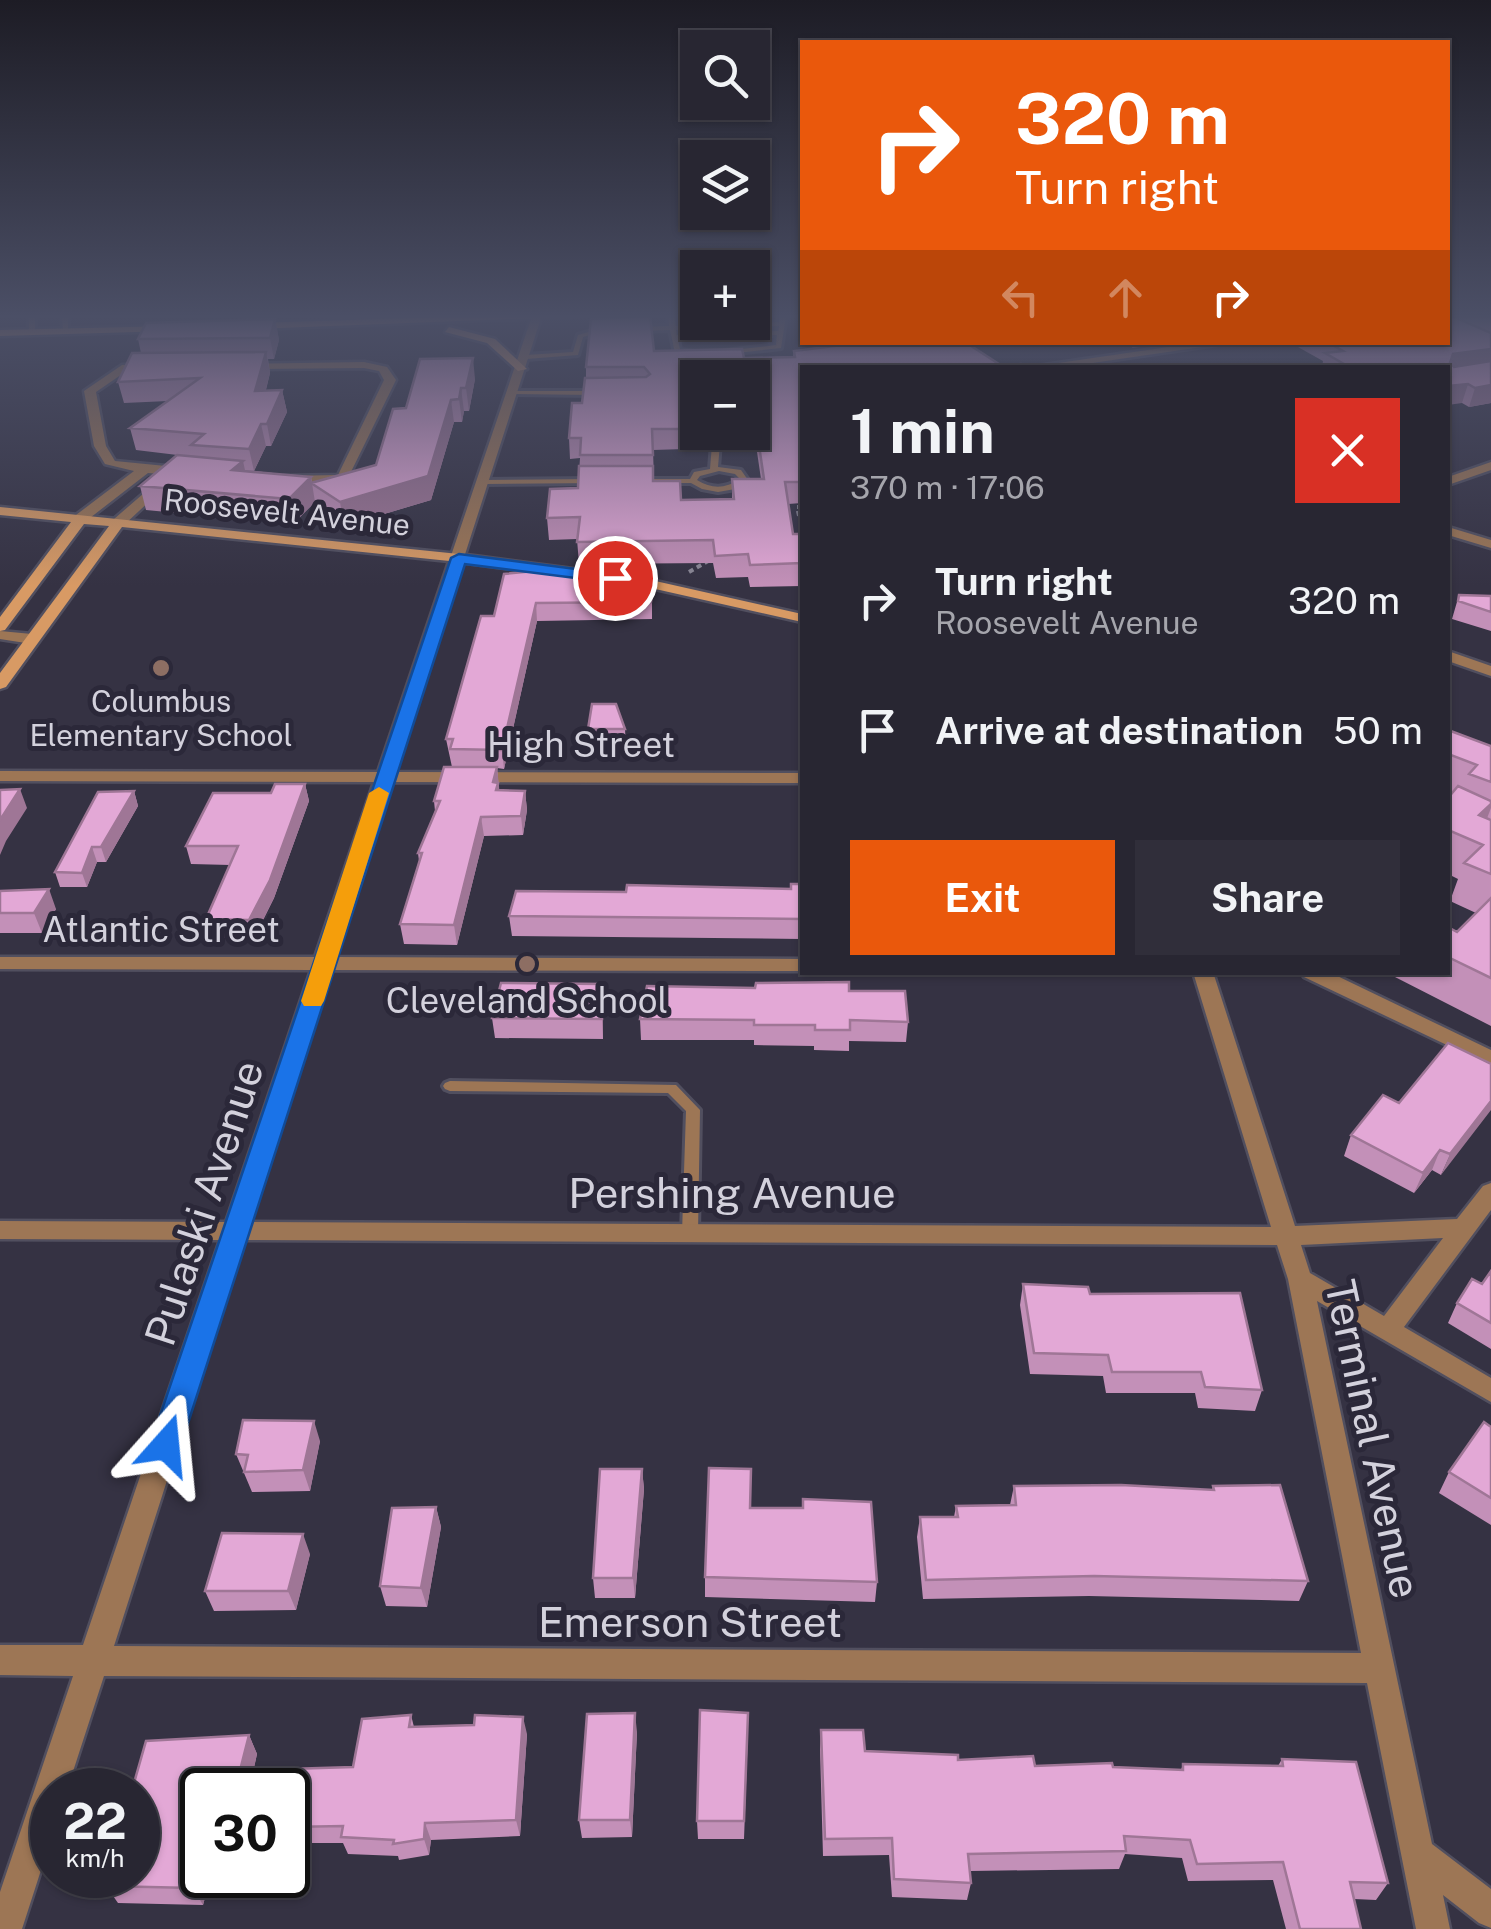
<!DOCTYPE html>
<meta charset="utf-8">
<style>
body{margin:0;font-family:"Public Sans",sans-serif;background:#302e3a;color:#f1f3f6;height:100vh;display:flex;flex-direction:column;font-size:38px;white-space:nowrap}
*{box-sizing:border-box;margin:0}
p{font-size:32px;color:#a5a5ac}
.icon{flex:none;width:55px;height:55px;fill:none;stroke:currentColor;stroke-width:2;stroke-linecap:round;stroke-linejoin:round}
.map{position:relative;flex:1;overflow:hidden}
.side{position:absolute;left:800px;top:365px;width:650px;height:610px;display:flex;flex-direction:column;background:#282632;border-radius:0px;box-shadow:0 2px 8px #0004,0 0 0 2px #44434d}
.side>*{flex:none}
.hud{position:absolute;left:800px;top:40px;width:650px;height:305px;border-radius:0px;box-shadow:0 2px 8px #0004,0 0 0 2px #44434d;background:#ea580c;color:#fff;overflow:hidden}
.tools{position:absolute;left:680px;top:30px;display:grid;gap:20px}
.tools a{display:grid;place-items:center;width:90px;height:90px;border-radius:0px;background:#282632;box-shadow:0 2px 8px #0004,0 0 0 2px #44434d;font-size:50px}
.speed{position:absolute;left:30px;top:1768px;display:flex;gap:20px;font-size:50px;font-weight:700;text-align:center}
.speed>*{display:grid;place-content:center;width:130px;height:130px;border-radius:50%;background:#282632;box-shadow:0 2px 8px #0004,0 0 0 2px #44434d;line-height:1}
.speed small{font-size:25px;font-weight:400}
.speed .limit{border:5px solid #111;border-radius:15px;background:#fff;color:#111}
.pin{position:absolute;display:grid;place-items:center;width:85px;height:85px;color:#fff;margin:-42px;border:5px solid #fff;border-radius:50%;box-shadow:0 2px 10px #0007}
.me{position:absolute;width:110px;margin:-55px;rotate:18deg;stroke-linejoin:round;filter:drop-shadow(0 0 8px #0008)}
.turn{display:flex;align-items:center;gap:35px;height:210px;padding:0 50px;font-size:45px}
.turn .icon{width:130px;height:130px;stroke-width:2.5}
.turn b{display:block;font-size:70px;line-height:85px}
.lanes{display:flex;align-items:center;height:95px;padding:0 50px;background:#0003;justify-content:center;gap:50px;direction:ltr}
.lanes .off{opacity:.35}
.round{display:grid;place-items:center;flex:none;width:105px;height:105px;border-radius:0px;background:#302e3a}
.head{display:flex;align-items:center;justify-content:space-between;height:170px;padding:0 50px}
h1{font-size:60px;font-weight:700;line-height:75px}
.action{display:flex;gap:20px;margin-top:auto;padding:20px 50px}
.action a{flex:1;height:115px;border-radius:0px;background:#ea580c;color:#fff;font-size:40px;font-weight:700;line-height:115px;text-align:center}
.action a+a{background:#302e3a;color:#f1f3f6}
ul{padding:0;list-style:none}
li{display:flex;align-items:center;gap:30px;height:130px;padding:0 50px}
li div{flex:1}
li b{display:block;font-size:38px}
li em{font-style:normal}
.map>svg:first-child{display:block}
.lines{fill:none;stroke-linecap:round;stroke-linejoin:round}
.lane-casing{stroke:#514f5f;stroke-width:6}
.street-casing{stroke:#514f5f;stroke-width:5}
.secondary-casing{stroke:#514f5f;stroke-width:5}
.path{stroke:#8a8795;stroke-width:4;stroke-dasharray:5 4;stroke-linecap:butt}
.lane{fill:#9d7655;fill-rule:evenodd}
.street{fill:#9d7655;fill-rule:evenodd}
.secondary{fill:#d89a64;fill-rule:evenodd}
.wall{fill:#c390b8;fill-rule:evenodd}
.shaded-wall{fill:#9f7696}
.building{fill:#e3a8d6;stroke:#9f7696;stroke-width:2.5}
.route{fill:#1a73e8;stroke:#114b97;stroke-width:2.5}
.slow{fill:#f59e0b}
.education-dot{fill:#8d6e63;stroke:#2b2839;stroke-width:4}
.labels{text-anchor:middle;stroke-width:10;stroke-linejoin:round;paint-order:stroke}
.far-street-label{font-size:30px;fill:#d3d1dc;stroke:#2b2839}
.far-poi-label{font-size:30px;fill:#d3d1dc;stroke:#2b2839}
.street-label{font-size:35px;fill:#d3d1dc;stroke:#2b2839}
.poi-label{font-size:35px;fill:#d3d1dc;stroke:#2b2839}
.near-street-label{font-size:42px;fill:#d3d1dc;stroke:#2b2839}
</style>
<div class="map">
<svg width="1491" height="1929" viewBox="0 0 1491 1929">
<rect width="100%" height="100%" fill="#353243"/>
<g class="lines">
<g class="lane-casing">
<path id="lane" d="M29,316h6v16l-3,2 -3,-2z
M62,316h6v16l-5,-1z
M668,316h6l2,10h28l-2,3 -26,1 1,5h28l-2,3 -25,1 2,11 15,2 -1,1h-19l-5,-23 -32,1 -3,-2 3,-2 31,-1z
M780,316h6l-5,32 -54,6 -3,-2 1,-1 51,-6 1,-10 -62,3 -3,-2 3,-2 63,-3 1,-5 -66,2 -3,-2 3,-2 66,-2z
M603,328l2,3 -22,6 -5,18 -52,4 -3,-2 3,-2 47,-3 5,-17z
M514,391h82l4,2 -4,2 -84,-1 -2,-1z
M713,432h8l-3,35 23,3 7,10 -13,9 -17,3 -16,-3 -11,-6h-50l-4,-2 4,-2h49l4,-7 16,-3zM719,471l16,3 5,5c-15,10 -28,10 -43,1l3,-4z
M596,479h3v4l-115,1 -4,-2 4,-2z
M450,1081l226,4 24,25 -2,123 -3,4 -5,2 -5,-2 -3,-4 4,-122 -18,-18 -218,-2 -5,-2 -2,-3 2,-3z"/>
</g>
<g class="street-casing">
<path id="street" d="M532,316l9,2 -146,454 407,1v10l-410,-1 -57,175 467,2v12l-471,-1 -81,252 1021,5 -78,-255h20l82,254 162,-7 26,-33 8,-3v27l-87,117 87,51v24l-174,-101 115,543 59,45v39l-12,-5 -36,-28 7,34h-34l-49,-246 -1263,-7 -37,114h-15v46l-30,93h-22v-37l73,-216 -73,-1v-30h83l137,-405 -220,-1v-18l226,1 85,-252 -311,-1v-12h315l59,-175 -374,-1v-10l378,1zM1443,1238l-59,78 -74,-43 -9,-28zM244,1240l1033,5 11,34 73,374 -1247,-7z
M1203,342h33l-178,26h-34z
M364,362l23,5 9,13 -50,102 -66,1v-6l4,-1 54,-1 46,-95 -5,-9 -15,-3 -121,1 -5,-3 1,-2z
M122,365l27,-1 5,3 -5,3h-21l-32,22 10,54 9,15 71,7 6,4 -6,4 -38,-3 -62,48h-10v-6l58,-44 -29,-7 -11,-18 -10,-55z
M1491,462v8l-43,15v-8z
M158,481l10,3 -44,41h-10v-6z
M1448,527l43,13v8l-43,-13z
M0,631l32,3 8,5 -8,5 -32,-5z
M1448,651l43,15v10l-43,-15z
M1301,972h28l162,78v16l-187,-89z"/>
</g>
<g class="secondary-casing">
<path id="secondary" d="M473,316h118l-338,13 -5,-3 5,-3z
M173,326l-4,5 -169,5v-6z
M449,327l46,12 32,30 -9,2 -31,-28 -42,-11z
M0,507l459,47 183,24 160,36v8l-160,-36 -183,-24 -337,-35 -116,160 -6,2v-16l109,-147 -25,-2 -79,106 -5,1v-14l71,-95 -71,-7z"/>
</g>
<path class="path" d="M802,507h-5l5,22
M689,572l21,-12"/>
<use href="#lane" class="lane"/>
<use href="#street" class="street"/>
<use href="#secondary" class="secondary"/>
</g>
<path class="wall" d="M1448,316h43v87l-22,4 -7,-4 -14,-35h-126l1,-7 -34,-19h159z
M275,319l4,21 -5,19h-6l2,14 -4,17h16l5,22 -16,34h-5l-12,25 57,6 1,5 64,-17 30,-57 69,-29 -6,32h-5l-2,11h-8l-23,78 -87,26 -28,-19 -1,-5 -22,22 -147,-14 -6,-24 54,-29 -58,-7 -6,-22 38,-27 -44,2 -6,-21 23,-29 -3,-14z
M654,351l90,7 49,-1 1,-6 233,17h-225v135l-14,1 5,30h9v52l-52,1 -2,-10 -32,1 -3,-15 -134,1 -2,-25 -28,1 -2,-22 31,-30 2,-30 -10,1 -1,-21 13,-35 4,-25v-11zM698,378h54v40l9,61h-29v20l-51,1 -27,-19 -1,-31 32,-1 -2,-41 15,-1z
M504,574l148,21v24l-115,2 -33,148 -7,-1 2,22 26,1 2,19 -4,25 -39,1 -27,109 -53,-1 -4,-20 19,-63 -1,-8 17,-42 -1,-10 18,-34 -6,-28 48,-123z
M1459,595l32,1v35l-39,-12z
M588,729h37l1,19 -36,-1z
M1448,730l43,16v280l-96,-49 2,-5h51v-45l9,5 19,-19 -26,-12 8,-22 -10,-5z
M305,784l4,17 -35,97 -20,40h-43l-5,-19 24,-54 -39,-1 -5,-18 85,-53z
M134,791l4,15 -32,56h-9l-10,25h-27l-5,-15z
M802,884v55l-290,-3 -3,-20 117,-24 165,-3z
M0,891l56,18 -14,24h-42z
M849,991l59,31 -2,20 -57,-1v10l-35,-1v-4l-60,-1v-5h-113l-1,-21z
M603,1005v34l-108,-1 -3,-20z
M1491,1064l-50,111 -9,-5 -18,23 -70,-37 7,-21 48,-32z
M1491,1271v78l-43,-26 9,-20 25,-19z
M1023,1284l67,10 172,96 -7,21 -57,-3 -3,-15h-89l-3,-17 -73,-2 -10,-69z
M1491,1427v98l-52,-32 10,-21z
M320,1441l-10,50 -58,1 -16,-38z
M642,1469l2,20 -9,109h-40l-2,-20z
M1014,1486l198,4 1,-4 95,95 -9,20 -210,-5 -166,3 -6,-62 3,-20h34l2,-11 54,-1z
M436,1507l5,20 -14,80 -41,-1 -6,-20z
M750,1508l127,74 -2,20 -170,-5v-20z
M310,1554l-14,56 -82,1 -9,-20z
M411,1715l3,12 113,7 -7,102 -89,4 -2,15 -30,5 -1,-4 -50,-2 -5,-11h-55v-53l65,-23z
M821,1730l44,21 170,15 146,4 2,-6 95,2 4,-7 106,124 -12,17 -22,-1 7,30h-75l-13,-49 -85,1 -6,-23 -57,-4 -6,15 -149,2 1,12 -4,17 -75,-3 -3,-42 -66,1 -3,-107z
M637,1732l-5,105 -50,1 -3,-18z
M748,1732l-4,107h-46l-1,-18z
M249,1735l8,19 -8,36h-47v85h9l-8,30 -85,-2 -12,-17z"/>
<path class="shaded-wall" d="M275,319l4,21 -5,19 -4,-21z
M1133,342h46l-47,6z
M1491,349v16l-43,7 5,-18z
M266,352l4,21 -10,39 -5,-21z
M473,358l2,21 -6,32 -3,-23z
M1468,384l-6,19 -14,2v-19z
M1491,385v18l-22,4 6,-19z
M461,388l3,23 -2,11 -3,-23z
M282,390l5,22 -16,34 -4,-22z
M451,400l3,22 -23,78 -87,26 -4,-24z
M261,424l5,22 -12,25 -5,-22z
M243,461l5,23 -16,-14z
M311,477l4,25 -22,22 -4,-25z
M536,603l1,18 -33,148 -2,-19z
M497,767l2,19 1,16 -7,-20z
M305,784l4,17 -35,97 -20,40 -5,-18z
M20,789l7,19 -21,33 -6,14v-35z
M134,791l4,15 -32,56 -5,-15z
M525,791l2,19 -4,25 -2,-19z
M1491,804v4l-12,31v-24z
M481,817l3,19 -27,109 -3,-20z
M92,847l5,15 -10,25 -5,-14z
M49,889l7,20 -14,24 -8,-20z
M602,984l1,21v34l-1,-20z
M1491,1101v9l-50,65 9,-21z
M1440,1150l-8,20 -18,23 9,-20z
M314,1421l6,20 -10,50 -7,-21z
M642,1469l2,20 -9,109 -2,-20z
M436,1507l5,20 -14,80 -6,-19z
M303,1534l7,20 -14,56 -8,-19z
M635,1713l2,19 -5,105 -2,-17z
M523,1717l4,17 -7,102 -4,-16z
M249,1735l8,19 -8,36h-14z
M425,1823l6,17 -2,15 -5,-16z
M202,1852v23h9l-8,30 -10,-17z"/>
<path class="building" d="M650,316l4,35 88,-2 2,9 51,-1 -1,-6 72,-9h99l37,24 19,-2 6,4h-225v114h-17l8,52h9v29l-52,2 -2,-11 -33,2 -2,-16 -136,2 3,-25 -33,1 3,-29 28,-1 1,-22h74v15h27l1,19 53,-1 -2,-20h32l-12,-81v-20h-54v10h-16l2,41h-32l1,26h-73l1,-17h-12l3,-35h10l3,-25 61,-1 4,-3 -6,-7h-58l5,-48z
M1448,316h4l39,17v16l-38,5 -3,9 4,4 37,-6v24l-16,3 -7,-4 -20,2v-18h-97l-26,-15 18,-2 -16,-9h121z
M275,319l-5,19 -132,1 8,-16z
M266,352l-11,39 27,-1 -15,34h-6l-12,25 -58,-4 13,-11 -74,-6 70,-50 -82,4 14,-29z
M473,358l-7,30h-5l-2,11 -8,1 -23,76 -88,26 -29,-19 65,-18 17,-56 13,-1 14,-49z
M177,455l66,6 -11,9 79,7 -22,22 -149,-13z
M556,569l96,26 -1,7 -115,1 -34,147 -52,-1 3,-10h-7l35,-123h13l10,-42z
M1459,595l32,1v16l-33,-11z
M592,704h24l9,25h-37z
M1448,730l43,16v36l-22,-8 8,-9 -29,-11z
M444,767h53l-4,15 5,1 -2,7 29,1 -4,25 -40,1 -27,108 -54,-1 22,-71h-4l22,-52h-6z
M275,784h30l-35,96 -21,40 -43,-1 32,-73h-52l27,-53h58z
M1458,786l33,15v3l-12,11 12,5v54l-27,-11 19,-18 -35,-15v-32z
M20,789l-20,31v-30z
M134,791l-33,56h-9l-10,26 -27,-1 43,-80z
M791,884h11v35l-293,-3 7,-25 110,1 1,-7 164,4z
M49,889l-15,24h-34v-22z
M1491,898v80l-43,-21v-30l9,5z
M849,982v9h56l3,31 -58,-2v10h-35v-5h-61v-5l-114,-1 7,-33 108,2 1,-5z
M501,983l101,1v35l-110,-1z
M1448,1043l43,21v37l-41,53 -10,-4 -17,23 -72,-38 32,-40 16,8z
M1491,1271v52l-34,-20 15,-24 10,5z
M1023,1284l65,3 2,7 150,-1 22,97 -57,-3 -4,-15h-89l-4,-17 -74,-2z
M243,1420l71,1 -11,49 -59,2 4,-17 -12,-1z
M1484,1422l7,5v71l-42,-26z
M709,1468l42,1 -1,39h53v-9l68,3 6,80 -172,-5z
M600,1469h42l-9,109h-40z
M1121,1485l93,5 -1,-4 67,-1 28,96 -214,-5 -168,4 -6,-63h38l-2,-11 60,-1 -2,-19z
M436,1507l-15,81 -41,-2 12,-78z
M222,1533l81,1 -15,57h-83z
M700,1710l48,3 -4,108h-47z
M635,1713l-5,107h-51l8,-106z
M411,1715l-2,12 65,-2 1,-10 48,2 -7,103 -91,3 -1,16 -31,5 1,-4 -53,-3 2,-11 -55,1v-37h-4l4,-21 65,-2 9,-48z
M821,1730h42l2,21 93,4v5l75,-4 2,10 77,-3 1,4 70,3v-6l100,2 -1,-7 74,3 32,121 -38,-1 11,47h-61l-17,-67 -86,2 -7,-24 -66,-4 2,15 -158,3 3,29 -77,-4 -2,-41 -67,1z
M249,1735l-14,55h-33v62l-9,36 -87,-2 3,-11h29v-85h-6l14,-49z"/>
<linearGradient id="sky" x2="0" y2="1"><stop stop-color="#1d1c25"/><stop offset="0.54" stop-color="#4b4f66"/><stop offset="1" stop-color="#4b4f66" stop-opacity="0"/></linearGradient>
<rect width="1491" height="586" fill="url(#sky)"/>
<path class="route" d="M459,554l156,20 8,4 -8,5 -150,-19 -284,881 -4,10 -11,4 -12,-4 -4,-10 301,-887z"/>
<path class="slow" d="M379,787l10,6 -65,208 -3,5h-17l-3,-5 68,-208z"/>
<g class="education-dot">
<circle cx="161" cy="668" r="10"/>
<circle cx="527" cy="964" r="10"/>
</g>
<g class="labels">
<g class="far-street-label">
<text transform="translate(287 513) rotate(6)" y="10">Roosevelt Avenue</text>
</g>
<g class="far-poi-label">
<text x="161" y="712">Columbus<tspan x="161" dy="34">Elementary School</tspan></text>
</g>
<g class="street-label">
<text x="581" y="757">High Street</text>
<text x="161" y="942">Atlantic Street</text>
</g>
<g class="poi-label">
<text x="527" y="1013">Cleveland School</text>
</g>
<g class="near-street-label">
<text x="732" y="1208">Pershing Avenue</text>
<text transform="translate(204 1203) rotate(-72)" y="15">Pulaski Avenue</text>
<text transform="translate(1373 1439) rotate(78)" y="15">Terminal Avenue</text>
<text x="690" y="1637">Emerson Street</text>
</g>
</g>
</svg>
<div class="tools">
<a><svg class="icon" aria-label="search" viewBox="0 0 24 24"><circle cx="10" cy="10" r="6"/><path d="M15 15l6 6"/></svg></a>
<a><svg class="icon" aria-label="layers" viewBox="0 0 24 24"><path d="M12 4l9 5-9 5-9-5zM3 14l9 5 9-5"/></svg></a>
<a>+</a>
<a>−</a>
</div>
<div class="speed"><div>22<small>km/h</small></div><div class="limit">30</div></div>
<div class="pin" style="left:615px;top:578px;background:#d93025"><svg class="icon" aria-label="arrive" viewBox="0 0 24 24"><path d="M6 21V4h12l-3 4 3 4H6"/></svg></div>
<svg class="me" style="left:166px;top:1445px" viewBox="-20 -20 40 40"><path d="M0-17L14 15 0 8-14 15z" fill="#1a73e8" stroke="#fff" stroke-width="4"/></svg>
<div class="hud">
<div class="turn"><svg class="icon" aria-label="right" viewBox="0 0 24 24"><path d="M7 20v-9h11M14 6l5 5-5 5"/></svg><div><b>320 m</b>Turn right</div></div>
<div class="lanes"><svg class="icon off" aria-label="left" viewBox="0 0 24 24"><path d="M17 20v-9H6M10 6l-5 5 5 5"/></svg><svg class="icon off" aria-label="ahead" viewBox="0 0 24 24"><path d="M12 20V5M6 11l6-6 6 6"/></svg><svg class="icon" aria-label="right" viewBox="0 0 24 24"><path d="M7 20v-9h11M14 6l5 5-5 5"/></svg></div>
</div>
<section class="side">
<div class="head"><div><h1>1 min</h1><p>370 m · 17:06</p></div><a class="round" style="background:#d93025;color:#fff"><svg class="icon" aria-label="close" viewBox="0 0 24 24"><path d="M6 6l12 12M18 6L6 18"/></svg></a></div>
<ul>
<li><svg class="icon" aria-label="right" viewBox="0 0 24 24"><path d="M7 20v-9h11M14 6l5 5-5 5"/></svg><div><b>Turn right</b><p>Roosevelt Avenue</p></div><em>320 m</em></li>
<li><svg class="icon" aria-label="arrive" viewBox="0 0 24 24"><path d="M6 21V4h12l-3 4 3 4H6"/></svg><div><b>Arrive at destination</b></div><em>50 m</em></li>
</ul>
<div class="action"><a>Exit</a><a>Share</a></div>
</section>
</div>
